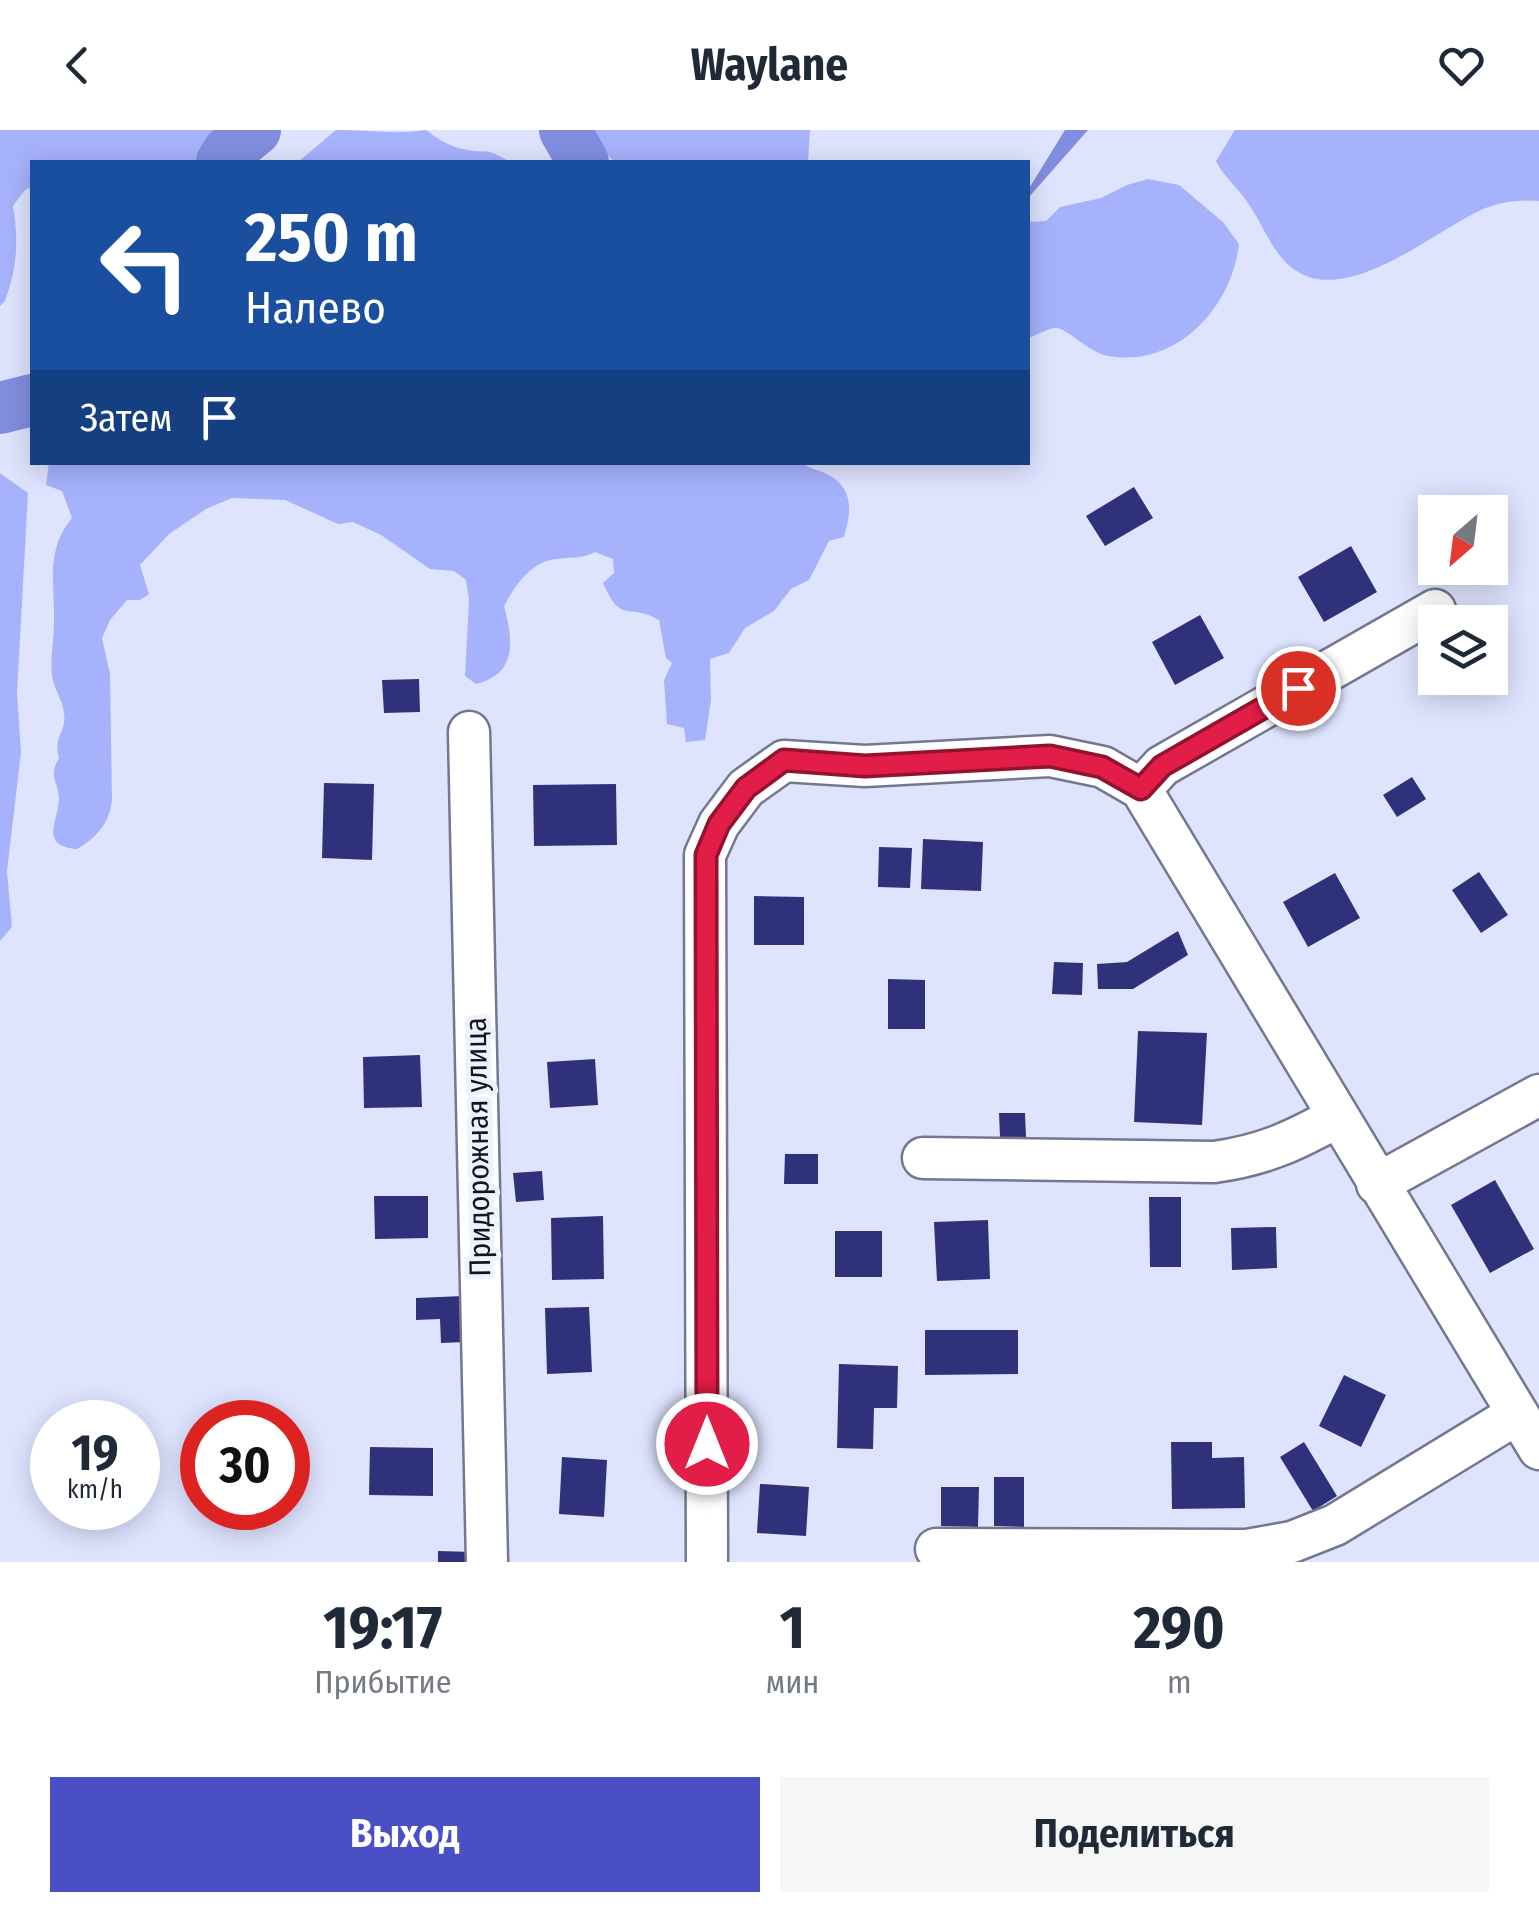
<!DOCTYPE html>
<html lang="ru">
<meta charset="utf-8">
<style>
body{margin:0;font-family:"Fira Sans Condensed",sans-serif;background:#f6f6f7;color:#1f2937;height:100vh;display:flex;flex-direction:column;font-size:38px;white-space:nowrap}
*{box-sizing:border-box;margin:0}
p{font-size:32px;color:#747a83}
.icon{flex:none;width:55px;height:55px;fill:none;stroke:currentColor;stroke-width:2;stroke-linecap:round;stroke-linejoin:round}
.map{position:relative;height:1432px;overflow:hidden}
.details{display:flex;flex-direction:column;background:#fff;flex:1}
.details>*{flex:none}
.banner{position:absolute;left:30px;top:30px;width:1000px;height:305px;border-radius:0px;box-shadow:0 5px 25px #0003;background:#1a4fa0;color:#fff;overflow:hidden}
.needle{width:65px;rotate:208deg}
.fabs{position:absolute;left:1418px;top:365px;display:grid;gap:20px}
.fabs a{display:grid;place-items:center;width:90px;height:90px;border-radius:0px;background:#fff;box-shadow:0 5px 25px #0003;font-size:50px}
.speed{position:absolute;left:30px;top:1270px;display:flex;gap:20px;font-size:50px;font-weight:700;text-align:center}
.speed>*{display:grid;place-content:center;width:130px;height:130px;border-radius:50%;background:#fff;box-shadow:0 5px 25px #0003;line-height:1}
.speed small{font-size:25px;font-weight:400}
.speed .limit{border:15px solid #d22;background:#fff;color:#111}
.pin{position:absolute;display:grid;place-items:center;width:85px;height:85px;color:#fff;margin:-42px;border:5px solid #fff;border-radius:50%;box-shadow:0 2px 10px #0007}
.me{position:absolute;width:110px;margin:-55px;rotate:0deg;stroke-linejoin:round;filter:drop-shadow(0 0 8px #0008)}
.turn{display:flex;align-items:center;gap:35px;height:210px;padding:0 50px;font-size:45px}
.turn .icon{width:130px;height:130px;stroke-width:2.5}
.turn b{display:block;font-size:70px;line-height:85px}
.then{display:flex;align-items:center;height:95px;padding:0 50px;background:#0003;gap:20px;font-size:38px}
.eta{display:flex;justify-content:space-evenly;align-items:center;height:170px;text-align:center}
.eta b{font-size:60px;font-weight:700;line-height:70px}
.button{display:flex;gap:20px;margin-top:auto;padding:20px 50px}
.button a{flex:1;height:115px;border-radius:0px;background:#4b4fc5;color:#fff;font-size:40px;font-weight:700;line-height:115px;text-align:center}
.button a+a{background:#f6f6f7;color:#1f2937}
header{display:flex;justify-content:space-between;align-items:center;height:130px;padding:0 50px;background:#fff;font-size:45px;font-weight:700}
.map>svg:first-child{display:block}
.green{fill:#a6b2fc}
.water{fill:#818ddf}
.lines{fill:none;stroke-linecap:round;stroke-linejoin:round}
.river{stroke:#818ddf;stroke-width:52}
.building{fill:#2f327b}
.minor-casing{stroke:#737890;stroke-width:45}
.minor{stroke:#fff;stroke-width:40}
.route-casing{stroke:#92132f;stroke-width:25}
.route{stroke:#e11d48;stroke-width:18}
.labels{text-anchor:middle;stroke-width:10;stroke-linejoin:round;paint-order:stroke}
.street-label{font-size:30px;fill:#13151e;stroke:#eff2fd}
</style>
<header><svg class="icon" aria-label="back" viewBox="0 0 24 24"><path d="M15 5l-7 7 7 7"/></svg>Waylane<svg class="icon" aria-label="heart" viewBox="0 0 24 24"><path d="M12 20l-8-8c-3-5 5-10 8-4 3-6 11-1 8 4z"/></svg></header>
<div class="map">
<svg width="1539" height="1432" viewBox="0 0 1539 1432">
<rect width="100%" height="100%" fill="#dee4fe"/>
<path class="green" d="M0,0h213v16l-8,16h-173v24l-8,5 -11,15c6,35 4,62 -8,95l-5,5z
M336,0c30,0 61,5 90,0 12,9 22,16 37,19 24,6 21,-4 46,13h-211z
M585,0h225l-2,32h-194z
M1235,0h304v71c-20,-2 -42,1 -60,10 -47,22 -137,99 -188,56 -19,-15 -29,-44 -43,-64 -10,-16 -24,-25 -32,-42z
M1148,49l31,6 44,37 16,22c-7,63 -62,124 -130,112 -21,-3 -41,-28 -53,-28 -9,0 -20,8 -28,10v-116l18,-1 14,-14 41,-9 26,-13z
M49,332l753,1c8,6 14,6 23,10 29,14 27,37 19,64l-15,4 -20,39 -18,9 -17,22 -29,17 -16,25 -19,6 1,41 -6,40 -19,2 -2,-14 -17,-4 -3,-44 8,-17 -6,-5 -7,-38c-31,-18 -37,6 -56,-37l11,-10 -1,-14 -18,-7c-13,7 -25,5 -39,7 -26,3 -40,26 -52,47 9,34 14,68 -28,78l-11,-8 4,-76 -3,-20 -12,-9 -24,-2 -49,-34 -28,-13 -15,2 -53,-24 -53,-2 -26,11 -37,25 -29,31 9,29 -9,6h-13l-17,20 -8,18 8,36 2,126c-3,24 -15,37 -35,49 -39,-3 -18,-29 -18,-51 -1,-17 -11,-21 0,-40 -6,-25 8,-25 5,-45 -1,-12 -10,-24 -12,-37 -2,-17 2,-36 2,-54 1,-39 -9,-71 18,-104l-10,-27 -16,-6z
M0,343l28,20 -11,200 4,59 -14,119 5,56 -12,14z"/>
<path class="water" d="M1065,0h23l-60,68v-8z"/>
<g class="lines">
<path class="river" d="M565,0l18,32
M222,32l7,-11 26,-21
M0,278l32,-8"/>
</g>
<path class="building" d="M1134,357l19,31 -48,28 -19,-30z
M1351,416l26,46 -53,30 -26,-45z
M1200,485l24,43 -49,27 -23,-43z
M419,549l1,33 -36,1 -2,-33z
M1412,647l14,22 -29,18 -14,-22z
M324,653l50,1 -2,76 -50,-2z
M616,654l1,61 -83,1 -1,-61z
M923,709l60,3 -2,49 -60,-2z
M879,717l33,1 -2,40 -32,-1z
M1479,742l29,43 -27,18 -29,-43z
M1335,743l25,45 -52,29 -25,-45z
M754,766l50,1v48h-50z
M1178,801l10,24 -55,34h-35l-1,-25 30,-2z
M1054,832l29,1 -1,32 -30,-1z
M888,849l37,1v49h-37z
M1138,901l69,2 -5,92 -68,-3z
M420,925l2,52 -58,1 -1,-51z
M595,929l3,46 -48,3 -3,-46z
M999,983h26l1,24h-26z
M785,1024h33v30h-34z
M542,1041l2,29 -28,2 -3,-29z
M1495,1050l39,69 -44,24 -39,-68z
M374,1066h54v42l-53,1z
M1149,1067h32v70h-31z
M603,1086l1,63 -52,1 -1,-62z
M988,1090l2,59 -53,2 -3,-59z
M1276,1097l1,41 -45,2 -1,-42z
M835,1101h47v46h-47z
M463,1166l2,46 -24,1 -1,-24 -24,1v-22z
M589,1177l3,65 -45,2 -2,-66z
M925,1200h93v44l-93,1z
M839,1234l59,2 -1,42h-23l-1,41 -36,-1z
M1344,1245l42,20 -25,52 -42,-21z
M1171,1312h41v16l32,-1 1,51 -73,1z
M1304,1312l33,54 -24,15 -33,-54z
M370,1317l63,1v48l-64,-1z
M562,1327l45,3 -3,57 -45,-3z
M994,1347h30v50l-30,-1z
M760,1354l49,3 -3,49 -49,-3z
M941,1357h38l-1,40 -37,-1z
M438,1421l37,1 -1,10h-36z"/>
<g class="lines">
<g class="minor-casing">
<path id="minor" d="M469,602l18,830
M1141,659l21,-23 273,-156
M923,1028l291,4c50,-7 80,-21 123,-45
M1377,1054l162,-89
M936,1419l311,1 45,-8 43,-17 182,-111
M707,1432l-2,-707 14,-31 27,-36 38,-27 81,5 185,-10 53,11 38,22 398,660"/>
</g>
<use href="#minor" class="minor"/>
</g>
<g class="lines">
<g class="route-casing">
<path id="route" d="M707,1314l-1,-589 13,-31 27,-36 38,-28 81,6 185,-10 52,11 39,22 21,-23 136,-78"/>
</g>
<use href="#route" class="route"/>
</g>
<g class="labels">
<g class="street-label">
<text transform="translate(478 1017) rotate(-91)" y="10">Придорожная улица</text>
</g>
</g>
</svg>
<div class="fabs">
<a><svg class="needle" viewBox="-14 -14 28 28"><path d="M0-13l5 13h-10z" fill="#e53935"/><path d="M0 13l5-13h-10z" fill="#747a83"/></svg></a>
<a><svg class="icon" aria-label="layers" viewBox="0 0 24 24"><path d="M12 4l9 5-9 5-9-5zM3 14l9 5 9-5"/></svg></a>
</div>
<div class="speed"><div>19<small>km/h</small></div><div class="limit">30</div></div>
<div class="pin" style="left:1298px;top:558px;background:#d93025"><svg class="icon" aria-label="arrive" viewBox="0 0 24 24"><path d="M6 21V4h12l-3 4 3 4H6"/></svg></div>
<svg class="me" style="left:707px;top:1314px" viewBox="-20 -20 40 40"><circle r="17" fill="#e11d48" stroke="#fff" stroke-width="3"/><path d="M0-11L8 9 0 5-8 9z" fill="#fff"/></svg>
<div class="banner">
<div class="turn"><svg class="icon" aria-label="left" viewBox="0 0 24 24"><path d="M17 20v-9H6M10 6l-5 5 5 5"/></svg><div><b>250 m</b>Налево</div></div>
<div class="then">Затем<svg class="icon" aria-label="arrive" viewBox="0 0 24 24"><path d="M6 21V4h12l-3 4 3 4H6"/></svg></div>
</div>
</div>
<section class="details">
<div class="eta">
<div><b>19:17</b><p>Прибытие</p></div>
<div><b>1</b><p>мин</p></div>
<div><b>290</b><p>m</p></div>
</div>
<div class="button"><a>Выход</a><a>Поделиться</a></div>
</section>
